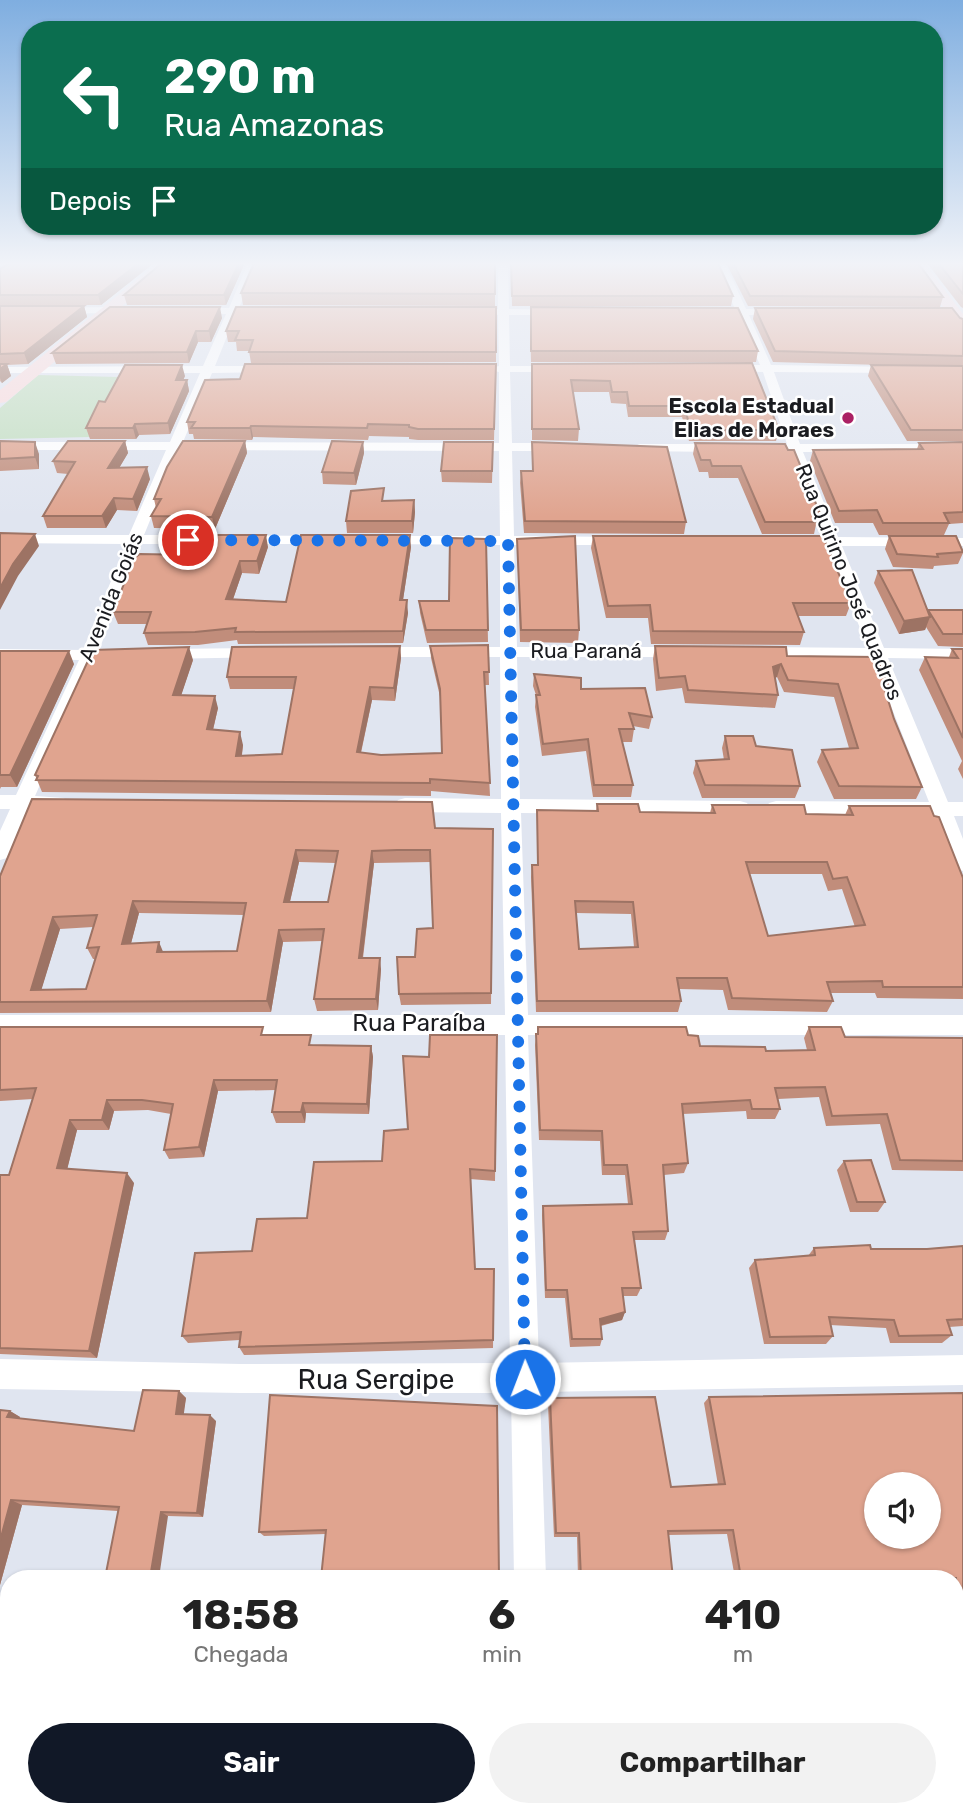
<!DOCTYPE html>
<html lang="pt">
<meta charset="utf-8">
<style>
body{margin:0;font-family:Rubik,sans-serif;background:#f2f2f2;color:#222;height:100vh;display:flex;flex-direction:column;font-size:26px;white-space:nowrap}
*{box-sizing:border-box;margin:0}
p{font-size:23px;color:#767676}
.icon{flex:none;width:38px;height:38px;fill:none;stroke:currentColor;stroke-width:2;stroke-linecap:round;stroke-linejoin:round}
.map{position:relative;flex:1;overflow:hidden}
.panel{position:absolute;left:0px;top:1570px;width:964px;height:247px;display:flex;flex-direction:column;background:#fff;border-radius:28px 28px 0 0;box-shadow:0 2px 5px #0004}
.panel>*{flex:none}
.hud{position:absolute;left:21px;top:21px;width:922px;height:214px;border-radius:28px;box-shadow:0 2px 5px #0004;background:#0b6e4f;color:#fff;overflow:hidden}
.controls{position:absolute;left:864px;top:1472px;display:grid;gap:14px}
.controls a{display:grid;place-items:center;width:77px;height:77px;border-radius:50%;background:#fff;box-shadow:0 2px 5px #0004;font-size:35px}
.pin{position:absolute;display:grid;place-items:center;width:60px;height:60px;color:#fff;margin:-30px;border:4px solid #fff;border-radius:50%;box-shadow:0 2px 7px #0007}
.me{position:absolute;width:77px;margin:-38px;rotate:359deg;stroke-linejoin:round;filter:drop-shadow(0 0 5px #0008)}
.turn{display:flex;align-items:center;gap:24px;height:147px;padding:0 28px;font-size:32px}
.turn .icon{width:91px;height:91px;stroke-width:2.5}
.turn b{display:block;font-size:49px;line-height:60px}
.then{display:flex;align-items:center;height:66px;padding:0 28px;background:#0003;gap:14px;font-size:26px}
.eta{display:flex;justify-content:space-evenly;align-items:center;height:119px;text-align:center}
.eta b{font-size:42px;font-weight:700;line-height:49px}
.action{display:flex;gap:14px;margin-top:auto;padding:14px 28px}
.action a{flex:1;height:80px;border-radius:42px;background:#111827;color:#fff;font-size:28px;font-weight:700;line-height:80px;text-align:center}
.action a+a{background:#f2f2f2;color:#222}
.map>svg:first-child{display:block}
.green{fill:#c2dec0}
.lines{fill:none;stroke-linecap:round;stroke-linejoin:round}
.street{fill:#fff;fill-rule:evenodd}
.secondary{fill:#fbdbdc;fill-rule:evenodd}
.wall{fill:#c18d7b;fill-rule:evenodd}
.shaded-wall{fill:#9d7364}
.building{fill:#e0a48f;stroke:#9d7364;stroke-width:2;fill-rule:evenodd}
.route{stroke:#1a73e8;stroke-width:12;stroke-dasharray:0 21.6}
.poi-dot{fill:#ab2164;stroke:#fff;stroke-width:2.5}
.labels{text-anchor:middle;stroke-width:5;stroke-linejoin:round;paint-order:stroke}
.far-poi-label{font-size:21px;font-weight:bold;fill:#1b1c20;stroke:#fff;text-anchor:end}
.far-street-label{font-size:21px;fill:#1b1c20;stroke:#fff}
.street-label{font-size:24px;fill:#1b1c20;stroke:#fff}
.near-street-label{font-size:28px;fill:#1b1c20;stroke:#fff}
</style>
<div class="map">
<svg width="963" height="1815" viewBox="0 0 963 1815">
<rect width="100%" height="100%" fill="#e0e5f0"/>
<path class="green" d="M38,375l81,2 -28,60 -91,2v-31z"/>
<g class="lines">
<path class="street" d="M248,263h10l-19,45h21l5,3 -5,3h-24l-21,52h56l6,3 -6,3 -59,1 -29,69 316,1v-71l-12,-3 12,-3 -1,-51 -11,-3 11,-3v-46h10l1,46 53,1 1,2 -5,3h-49l1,51h48l6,3 -6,3h-48l2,71h49l6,4 -6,4h-49l2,85 107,1 7,4 -7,4h-107l3,102h163l8,5 -8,5h-163l3,142 220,2 7,2 3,5 -3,5 -7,2 -219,-2 7,202h435v20h-435l11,328 424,-8v30l-423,7 6,186h-32l-3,-185h-270l-241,-4v-30l241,5 269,-1 -5,-328h-505v-20h505l-4,-202 -96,-1 -7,-2 -3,-5 3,-5 7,-2 96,1 -1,-142h-127l-8,-5 8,-5h127v-102l-116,-1 -7,-4 7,-4h116l-1,-85 -320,-1 -35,85 183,1 7,4 -7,4h-187l-41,106h18l8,5 -8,5h-22l-60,136 29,2 3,5 -3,5 -35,1 -22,49 -7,2v-29l10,-22h-10v-14h16l63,-135 -79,-1v-10l83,1 43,-106 -126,-1v-8h129l37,-85h-166v-8h170l30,-69h-200v-6l203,-1 23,-52h-31l-5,-3 5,-3h34z
M715,263h10l21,46h36l5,3 -5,3h-33l22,50 127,2 6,3 -6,3 -124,-1 26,72h163v8h-160l35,85 125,1v8h-121l42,102 79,1v10l-75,-1 60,144h15v14h-9l9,23v32l-7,-3 -3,-5 -19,-47 -158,-1 -7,-2 -3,-5 3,-5 7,-2 153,1 -57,-144 -114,-1 -8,-5 8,-5 110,1 -41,-102 -30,-1 -7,-4 7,-4h27l-34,-85h-32l-6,-4 6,-4h29l-24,-72 -36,-1 -6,-3 6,-3h33l-22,-50h-25l-5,-3 5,-3h22z
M0,308l127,-1 5,3 -5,3 -127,1z
M639,444h83l6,4 -6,4 -88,-1 -1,-3z
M260,648l6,1 2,4 -2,4 -103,2 -8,-5 8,-5z
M517,1808h36v7h-36z"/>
<path class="secondary" d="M158,263h16l-168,139 -6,1v-13z
M910,263h14l39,51v15l-5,-2z"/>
</g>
<path class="wall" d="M10,263h144l-53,42h-101v-36z
M495,263v43l-252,-1 -2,-12z
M511,263l222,33 -2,10h-219z
M726,263h192l25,34 -3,10 -192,-1z
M927,263h36v45l-2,-1z
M244,265l-18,40h-99l-3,-10z
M0,306h84l3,11 -59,47 -21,1 4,11 -9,7 -2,-2z
M496,307v55l-245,1 -2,-12h-12l-1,-9h-8l-2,-11z
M755,308l208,11v122h-56l-39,-65 3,-11h11l-109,-3 -20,-43z
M222,318l-11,24h-13l-9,21 -133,1 -4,-11z
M530,318l228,33 -2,11h-225z
M752,363l27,67 -3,11h-87l-7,-24h-54l-2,-13 -15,-1 -2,-11h-37l7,37 -1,12 -46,-1v-76z
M496,364l-2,76h-76l-9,-1v-2l-40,-1 -1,4 -115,-3 -1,3 -58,-1 -1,-5h-4l-2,-12 53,-43z
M185,376l-2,4h4l2,11 -19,43 -31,1 -3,4h-46l-4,-11 19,-26z
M0,441l39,13v15l-39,2z
M125,441l3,12 -9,15 31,11 -13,32 -20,-1 -11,18h-59l-4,-12 25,-42 -11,-1 -4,-12z
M245,441l2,12 -32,76 -61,-1 -3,-12 5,-8 -2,-9z
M363,442l1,11 -8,32 -33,-1 -1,-12z
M493,442l-1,41 -50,-1 -1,-11z
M532,442l154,80 -2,12 -160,-1 -4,-50 1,-12h11z
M963,442v81l-14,1 -5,11h-65l-6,-12h-38l-25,-62 3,-11 104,-1 2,-6z
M695,443l90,1 34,67 -5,23h-52l-24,-56h-29l-1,-6h-9l-6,-18z
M414,500l1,12 -2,21h-66l-1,-12 39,-20z
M593,536l258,67 -5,13h-48l6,16 -4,13 -149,-1 -3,-26h-42l-15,-70z
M889,536l74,15v2l-5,11 -24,2 -1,3 -40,-2 -8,-18z
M486,539l2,103 -61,1 -7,-30 -1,-12h30z
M517,539l62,91 -1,13 -58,-1z
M268,547l-9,27 -17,-1 -9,26 53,3 125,-55 -8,53 5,13 -5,30 -165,1 -1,-4 -39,5h-50l-4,-12 3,-9h-29l-5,-12 80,-57z
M878,571l50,40v-1h35v37l-25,-1 -12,-19 -1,3 -26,4 -25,-51z
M488,645l1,40h-4l5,111 -59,-5v5l-389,-4 -7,-17 158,-115 -12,35 37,13 -5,22 30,15 -1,10 40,-1 12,-65h-64l-3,-12 173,-31 1,12 -6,43 -23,-1 -11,53 20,2 61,-2 -1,-52 -10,-43 -1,-12z
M655,646l132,10 102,30 -3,7 8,26 28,68 -6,12h-82l-17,-37 5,-12 27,-2 -15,-51 -50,-5 -7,-15 -2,1 3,17 -3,13 -90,-5 -3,-15 -26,3 -3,-32z
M952,649h11v130l-5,-10 4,-8 -43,-91 6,-13h24z
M0,651l74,13 -57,123h-16l-1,2z
M534,674l47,15 71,28 -3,12 -16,-3 1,3 -2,13h-10l11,43 -2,12h-38l-7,-46 -44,5 -7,-49 1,-12 -3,-9z
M725,736l31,10 44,40 -5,12h-93l-9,-25 3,-12 28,-1 -2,-12z
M597,804l43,8 70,1 2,-8 94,9 39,1 4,-9 85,10 29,62v121l-86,-1 -2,-5h-45l3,8 -6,11 -99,-2 -5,-20 -44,-1 2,12 -3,11h-142l-5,-135 1,-12h5v-55l59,1zM749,874h73l6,17 14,-2 13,38 -87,9zM576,913l55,1 3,33 -55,2z
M435,828l58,1 -2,175 -90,1 -2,-11 16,-37 18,-29 -2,-66 -57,1 -11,95 18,11 -3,41 -61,1 -3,-12 9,-58 -40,1 -12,70 -271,1v-137zM299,862l37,1 -8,39h-38zM139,913l105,2 -7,36 -73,1 -33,-9zM93,927l-6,21 6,11h2l-9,30 -45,1 19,-61z
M0,1027l266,8 47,10 58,1 2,11 -4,57 -63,-1 -1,10h-29l-4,-11 4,-22 -58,1 -14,66 -35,2 -5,-9 7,-36 -23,-4 -34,1 -5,19h-32l-10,39 67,14 -37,175 -97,-4v-179h9l24,-76 -33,2z
M538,1027l150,8 12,11 66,5 41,-1 -3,-12 5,-11 36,10 118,1v133l-71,-1 -12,-46 -54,2 -7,-29 -41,2 2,10 -5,10h-28l-1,-8 -63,3 5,49 -4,10 -20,2 4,56 -3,9h-31l7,48 -4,8h-14l2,16 -3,8 -21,6 1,13 -2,7 -30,1 -5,-49h-20l-3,-83 1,-9 85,-2 -3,-29h-23l-2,-34 -61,-1 -4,-95z
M497,1035l-2,146 -25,-2 5,90h19l-1,79 -249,7 -5,-8 1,-7 -52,3 -6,-7 70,-85 55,-33 75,-57 26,-32 21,-72z
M844,1161l41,41 -7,10h-28l-13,-42z
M963,1246v80l-14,1 3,8 -10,8h-52l-4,-15 -56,-3 3,11 -7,8h-62l-15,-76 6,-8 53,-4 6,-8 113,1z
M179,1391l7,7 -3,16 33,7 -13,96 -35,-1 -50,-5 -96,-6 -22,80v-175l10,1 10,6 -1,2 115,12z
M963,1393v215l-7,1v-31h-221l-8,-44 -59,1 5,43h-95l-1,-41h-23l-6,-132 2,-7 121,89 47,-2 -14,-82 5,-6z
M270,1395l229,183 -174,-44 -61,2 -5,-4z
M643,1808h313l7,7h-31l-1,-4 -68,3v1h-219z"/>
<path class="shaded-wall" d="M139,263h15l-53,42 -3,-10z
M239,263h5v2l-18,40 -2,-10z
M84,306l3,11 -59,47 -4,-11z
M220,307l2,11 -11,24 -2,-11z
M196,331l2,11 -9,21 -2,-11z
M7,364l4,12 -9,7 -2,-5v-9z
M182,365l3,11 -7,15 -2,-11z
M187,380l2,11 -19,43 -2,-11z
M135,424l4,11 -3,4 -3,-11z
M251,426l2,11 -1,3 -2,-12z
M125,441l3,12 -16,27 -4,-12z
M245,441l2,12 -32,76 -3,-12z
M35,442l4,12v15l-4,-12z
M363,442l1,11 -8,32 -2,-12z
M147,467l3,12 -13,32 -4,-12z
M114,498l3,12 -11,18 -4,-12z
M414,500l1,12 -2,21 -1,-12z
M35,534l4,12 -21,30 -18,34v-22l13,-24z
M266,535l2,12 -9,27 -2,-13z
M410,535l1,12 -10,66 -1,-13z
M240,561l2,12 -13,38 -3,-12z
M407,600l1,13 -5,30v-12z
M930,617l-5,13 -26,4 5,-13z
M400,646l1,12 -6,43 -1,-13z
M189,647l4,13 -16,48 -4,-13z
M69,651l5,13 -57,123 -7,-12z
M781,664l-4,13 -8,3 4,-13z
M370,687l2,13 -14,65 -1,-13z
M215,696l3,12 -8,34 -3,-13z
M240,732l3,13 -3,23 -4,-12z
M296,850l3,12 -12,52 -3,-12z
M372,851l2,12 -13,107 -2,-12z
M133,901l6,12 -11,42 -6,-11z
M53,917l7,12 -22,72 -7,-11z
M279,930l4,12 -12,70 -4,-11z
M159,942l5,12 -7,-2z
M380,958l1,11 -3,41 -2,-11z
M371,1046l2,11 -4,57 -2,-10z
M214,1080l4,11 -14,66 -5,-10z
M107,1100l7,11 -5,19 -7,-10z
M303,1103l3,10 -1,10 -4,-11z
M70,1120l7,10 -12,48 -8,-10z
M127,1173l7,10 -37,175 -8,-7z
M625,1312l-3,8 -24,6 2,-7z
M179,1391l7,7 -3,22 -7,-6z
M10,1411l10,6 -3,6 -10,-6z
M210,1415l6,6 -13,96 -6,-4z
M11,1500l11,5 -22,80v-44z
M161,1512l7,4 -9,62h-9z
M60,1808h10l-1,7h-10z
M174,1808v7h-8v-6z"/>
<path class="building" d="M10,263h129l-41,32h-98v-26z
M162,263h77l-15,32h-100z
M254,263h241v31l-254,-1z
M511,263h207l15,33h-221z
M733,263h185l25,34 -193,-1z
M938,263h25v31z
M0,306h84l-60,47 -24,1z
M110,307h110l-11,24h-13l-9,21 -135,1z
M236,307h260v45h-247l4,-12h-18l4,-9h-13z
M531,307l207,1 20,43h-227z
M755,308h197l8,10 3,1v37l-188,-5z
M752,363l27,67h-88l-7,-24h-55l-2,-14h-15l-2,-11 -39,-1 8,49h-47v-65z
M0,364h7l-7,5z
M245,364h251l-2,65h-76l-9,-2v-2l-41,-1 -1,4 -116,-2 -1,2h-59l4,-6h-8l18,-42 35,-1z
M125,365h57l-6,15h11l-19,43 -33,1 -2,4h-47l13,-27 6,1z
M871,365l92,1v64h-52z
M0,441l35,1v15l-35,2z
M68,441h57l-17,27 39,-1 -14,32 -19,-1 -12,18h-59l32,-54 -22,-1z
M183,441h62l-33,76 -61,-1 10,-17h-7l13,-32z
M332,441l31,1 -9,31 -32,-1z
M444,442h49l-1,29h-51z
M532,442l135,5 19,75 -161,-1 -4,-50h12z
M963,442v70l-19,1 5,10h-66l-6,-13 -38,1 -26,-61 110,-1 -4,-6z
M695,443l90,1 3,6h6l25,61h-6l4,11h-52l-24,-56h-29l-2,-6h-9z
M384,488l-2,13 32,-1 -2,21h-66l5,-30z
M0,533l35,1 -22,30 -13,24z
M203,535h63l-9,26h-17l-14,38 60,3 15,-67h109l-10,65h7l-4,31 -168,1 1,-4 -41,4 -51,1 7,-21h-38l21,-54 6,-4 53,1z
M575,536l4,94h-58l-4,-91z
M593,536h230l28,67h-58l11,29 -151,-1 -3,-26 -42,1z
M889,536h67l7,16 -26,2 1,3 -41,-3z
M450,538l36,1 2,91h-62l-7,-29h30z
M912,570l18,47 -26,4 -26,-50z
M928,610h35v24h-20z
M488,645l1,27h-5l6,111 -60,-4v4l-394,-3 2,-4 -3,-1 58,-125 96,-3 -16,48 42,1 -8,33 33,3 -4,24 46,-2 14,-77h-69l5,-30 168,-1 -6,42 -24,-1 -13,65 24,3 61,-2 -2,-64 -10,-43z
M655,646l131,1 1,9 89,1 13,29 -5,1 10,32 28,68 -83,-1 -17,-36 36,-2 -20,-64 -50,-4 -7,-16 -8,3 5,28 -90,-5 -3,-14 -26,2z
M952,649h11v89l-38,-81 33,1z
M0,651h69l-59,124h-10z
M534,674l47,4v11l64,-1 7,29 -23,-4 5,16h-15l14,56h-39l-6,-46 -45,5 -7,-49h4z
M725,736h28l3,10 36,4 8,36 -95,-1 -9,-24 33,-2z
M32,799l400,3 3,26 58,1 -2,164 -92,1 -2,-37h18l2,-28 16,-1 -3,-78h-33l-25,1 -13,107h21l-4,41h-62l10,-70 -45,1 -12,71 -267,1v-126zM296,850l42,1 -10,51h-44zM133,901l113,2 -9,48 -80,1 2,-10 -37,2zM97,915l-10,33 12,-1 -13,42 -55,1 22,-73z
M597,804h41l2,8 75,1 -3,-8h92l2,9 47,1 -4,-9h81l4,10 5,1 24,61v109h-80l-1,-6 -55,1 6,19 -101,-3 -5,-20h-50l4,23h-144l-5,-136h6l-1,-55 61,1zM746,862h81l6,17 14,-2 18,48 -97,11zM575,901l58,1 5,45 -59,2z
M0,1027h263l-2,8h50l-2,10 62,1 -4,58 -64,-1 -2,9h-29l5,-32h-63l-15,67 -35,3 9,-46 -31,-4h-35l-5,20h-32l-13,48 70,5 -38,178 -89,-3v-173h9l27,-87 -36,2z
M538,1027h148l2,8 10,1 2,10 65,1 1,4 49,-1 -6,-23h32l4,10 118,1v123l-63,-1 -13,-46 -55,2 -7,-29 -50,1 5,21h-28l-2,-9 -68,4 6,59 -25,2 5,66 -35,1 8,56h-19l3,24 -25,7 2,20h-30l-5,-49h-21l-3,-84 89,-2 -5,-39h-23l-2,-34 -62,-1 -4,-96h2z
M430,1035h67l-2,136 -25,-2 5,100h19l-1,71 -254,7 2,-15 -59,4 13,-83 57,-2 5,-32 50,-1 7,-56 68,-1 2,-30 24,-2 -5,-73 26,1z
M871,1160l14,42h-28l-13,-41z
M870,1245l1,4h56l36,-3v73l-16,1 5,15 -53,1 -5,-16 -65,-3 4,19 -63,1 -15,-77 60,-5 -1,-7z
M143,1390l36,1 -3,23 34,1 -13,98 -36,-1 -11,66h-45l14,-71 -108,-7 -11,41v-131l10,1 -3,6 127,14z
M963,1393v214l-7,1v-30h-215l-8,-48 -65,1 5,47h-92l-2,-45h-23l-6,-135 105,-1 16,90 54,-3 -16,-87zM877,1484h52v52h-52z
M270,1395l227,11 2,172h-178l5,-48 -67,2z
M0,1602l9,1v205h51l-1,7h-59z
M963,1682v133h-20l-1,-4 -79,3v1h-215l-1,-7h309v-125z
M110,1808h393v7h-223l1,-5 -115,-1v6h-57z"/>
<linearGradient id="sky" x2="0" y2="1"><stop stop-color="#7faee0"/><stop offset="0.51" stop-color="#f1f3f8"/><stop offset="1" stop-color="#f1f3f8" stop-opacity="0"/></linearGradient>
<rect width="963" height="517" fill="url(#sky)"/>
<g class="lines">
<path class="route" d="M188,540l320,1 17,838"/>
</g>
<circle class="poi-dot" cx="848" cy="418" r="7"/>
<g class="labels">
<g class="far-poi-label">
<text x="834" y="413">Escola Estadual<tspan x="834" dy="24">Elias de Moraes</tspan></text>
</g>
<g class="far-street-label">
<text transform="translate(849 582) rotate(68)" y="7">Rua Quirino José Quadros</text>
<text transform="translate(111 597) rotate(-68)" y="7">Avenida Goiás</text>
<text x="586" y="658">Rua Paraná</text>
</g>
<g class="street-label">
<text x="419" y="1031">Rua Paraíba</text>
</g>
<g class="near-street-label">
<text x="376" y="1389">Rua Sergipe</text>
</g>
</g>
</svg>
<div class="controls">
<a><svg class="icon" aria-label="sound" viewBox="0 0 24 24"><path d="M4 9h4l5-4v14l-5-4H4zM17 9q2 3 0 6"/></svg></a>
</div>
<div class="pin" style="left:188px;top:540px;background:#d93025"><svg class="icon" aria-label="arrive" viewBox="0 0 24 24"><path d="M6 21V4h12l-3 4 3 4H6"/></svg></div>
<svg class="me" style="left:525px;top:1379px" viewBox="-20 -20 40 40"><circle r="17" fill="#1a73e8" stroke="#fff" stroke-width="3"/><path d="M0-11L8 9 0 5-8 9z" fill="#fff"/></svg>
<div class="hud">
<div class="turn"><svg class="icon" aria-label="left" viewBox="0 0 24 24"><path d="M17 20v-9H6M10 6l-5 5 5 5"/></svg><div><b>290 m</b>Rua Amazonas</div></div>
<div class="then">Depois<svg class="icon" aria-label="arrive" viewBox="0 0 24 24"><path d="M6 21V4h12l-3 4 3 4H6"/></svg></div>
</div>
<section class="panel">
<div class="eta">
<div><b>18:58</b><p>Chegada</p></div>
<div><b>6</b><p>min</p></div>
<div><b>410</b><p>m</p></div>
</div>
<div class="action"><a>Sair</a><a>Compartilhar</a></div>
</section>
</div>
